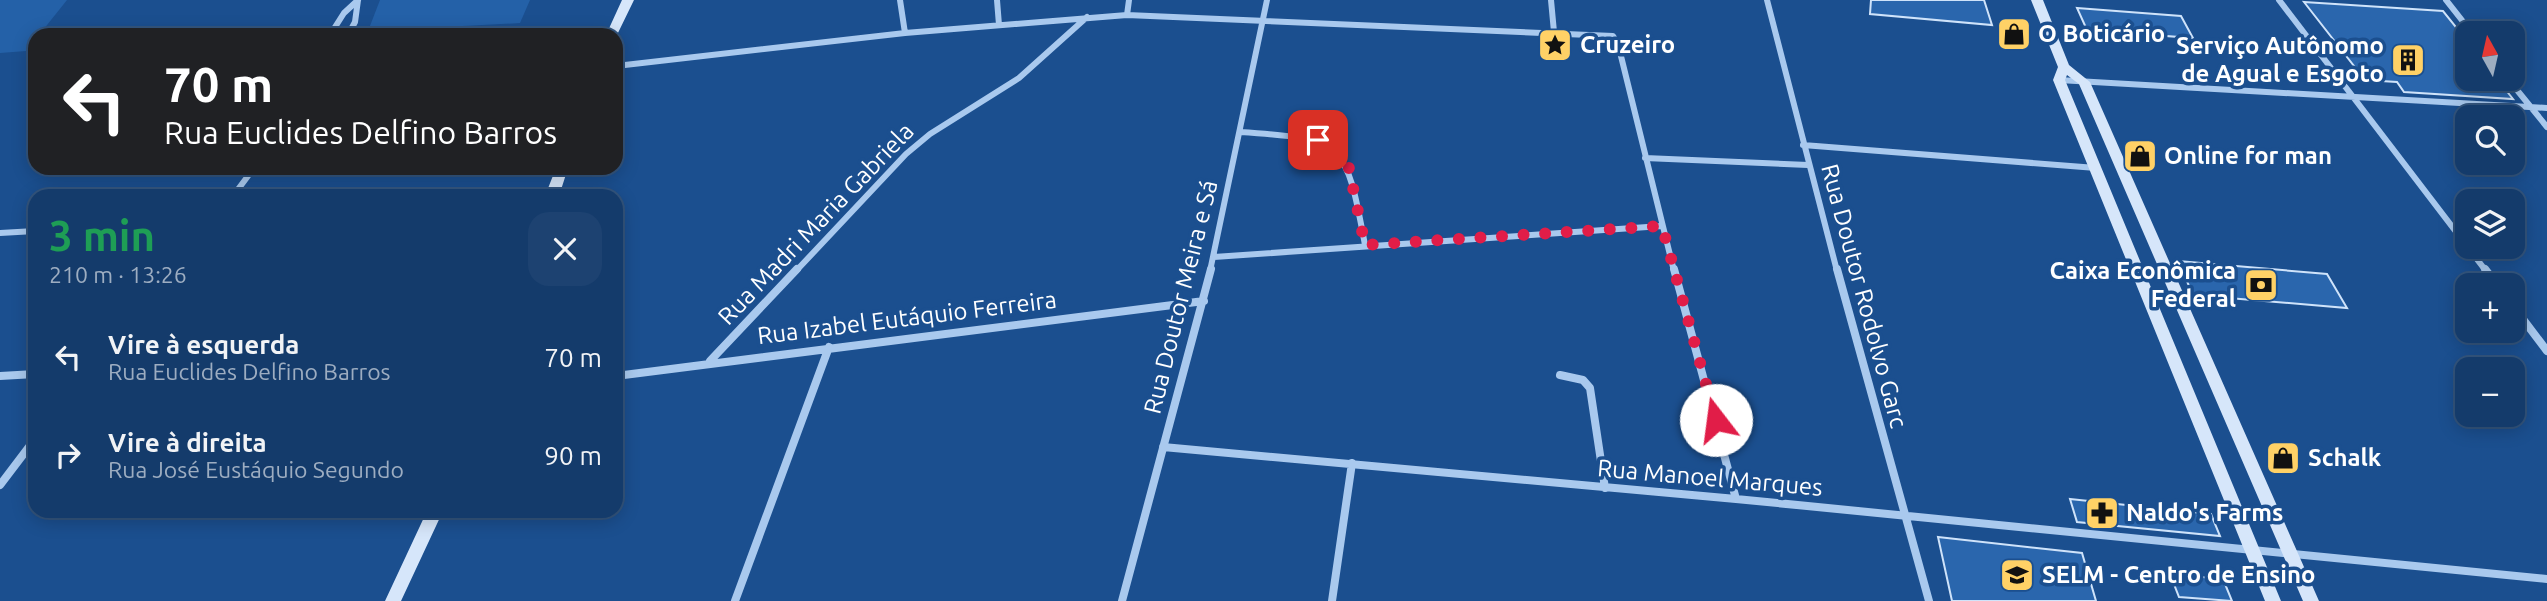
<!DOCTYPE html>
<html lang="pt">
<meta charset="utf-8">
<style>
body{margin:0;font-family:Ubuntu,sans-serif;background:#1d4271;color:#f1f3f6;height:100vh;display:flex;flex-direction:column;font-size:26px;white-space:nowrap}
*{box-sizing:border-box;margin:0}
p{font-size:23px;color:#9dadc1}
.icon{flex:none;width:38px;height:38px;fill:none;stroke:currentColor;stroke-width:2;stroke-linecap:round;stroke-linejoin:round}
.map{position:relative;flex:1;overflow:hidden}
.side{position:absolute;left:28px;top:189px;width:595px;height:329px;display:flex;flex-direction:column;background:#143b6b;border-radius:21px;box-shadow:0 4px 18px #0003,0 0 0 2px #33557e}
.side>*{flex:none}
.top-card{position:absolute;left:28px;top:28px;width:595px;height:147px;border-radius:21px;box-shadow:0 4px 18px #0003,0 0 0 2px #33557e;background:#202124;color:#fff;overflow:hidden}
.needle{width:46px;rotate:352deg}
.fabs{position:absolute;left:2455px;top:21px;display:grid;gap:14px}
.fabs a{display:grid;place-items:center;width:70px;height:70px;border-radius:14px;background:#143b6b;box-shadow:0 4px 18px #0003,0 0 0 2px #33557e;font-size:35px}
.pin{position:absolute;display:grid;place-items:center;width:60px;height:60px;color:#fff;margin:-30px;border-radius:14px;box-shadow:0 4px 10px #0006}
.me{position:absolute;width:77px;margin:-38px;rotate:345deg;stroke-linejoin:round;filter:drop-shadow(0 0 5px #0008)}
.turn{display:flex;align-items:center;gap:24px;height:147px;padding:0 21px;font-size:32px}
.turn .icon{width:91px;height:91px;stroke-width:2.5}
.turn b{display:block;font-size:49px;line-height:60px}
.round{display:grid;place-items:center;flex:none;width:74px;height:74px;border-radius:21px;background:#1d4271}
.overview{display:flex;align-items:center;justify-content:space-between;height:119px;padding:0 21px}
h1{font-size:42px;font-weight:600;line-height:52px;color:#1e9e55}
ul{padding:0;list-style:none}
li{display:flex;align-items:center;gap:21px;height:98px;padding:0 21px}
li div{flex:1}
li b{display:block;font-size:26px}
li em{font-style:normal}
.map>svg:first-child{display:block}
.green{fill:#2461a8}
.building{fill:#2a66ad;stroke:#cfe3fa;stroke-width:2}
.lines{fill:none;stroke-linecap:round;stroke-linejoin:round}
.street-far1{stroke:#a9c9ee;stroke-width:6}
.street{stroke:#a9c9ee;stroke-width:8}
.secondary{fill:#d6e6fa;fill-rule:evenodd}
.route{stroke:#e11d48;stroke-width:12;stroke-dasharray:0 21.6}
.labels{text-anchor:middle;stroke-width:7;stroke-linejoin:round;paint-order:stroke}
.poi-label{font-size:24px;font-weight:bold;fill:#fff;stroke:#1b4f8f;text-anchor:start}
.street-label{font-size:24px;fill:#fff;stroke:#1b4f8f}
</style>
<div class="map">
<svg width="2547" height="601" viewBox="0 0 2547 601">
<rect width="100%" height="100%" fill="#1b4f8f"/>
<path class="green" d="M0,0h67l-28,35h-4l-9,16 -26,2z
M380,0h150l-10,23 -152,8z"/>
<path class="building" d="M1871,0h113l8,25 -122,-11z
M2304,2l139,9 25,31v37h29l16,20 -109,-7 -7,-10 -32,-2z
M2077,8l104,8 12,22 -106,-8z
M2178,261l149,13 20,34 -154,-13z
M2070,499l141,15 9,22 -143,-14z
M1938,537l144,16 14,48h-144z
M2170,574l53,5 9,22 -53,-4z"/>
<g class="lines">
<path class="street-far1" d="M900,0l5,33
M997,0l2,25
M1551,0l3,32
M1767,0l70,271
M2279,0l207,271
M2446,0l26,33
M1127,15l2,-15
M330,35l14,-22 14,-13
M348,35l7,-13 3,-22
M616,66l289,-33 222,-18 486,21 5,8 56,227
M2508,79l39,48
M2059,80l488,28
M1240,132c105,7 106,10 125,113
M1803,145l293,23
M1645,158l163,7
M233,196l21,-28
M0,233l35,-2
M1214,257l448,-31
M796,271l110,-117 24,-20 89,-56 68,-61
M1210,271l57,-271"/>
<path class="street" d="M1674,269l62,230
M1837,269l92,332
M2485,269l12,16
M2513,306l34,45
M710,361l87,-92
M1560,375l23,5 7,8 15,100
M0,376l35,-2
M616,376l588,-75
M1163,447l573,52 811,80
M0,485l35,-46
M735,601l94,-254
M1122,601l89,-332
M1332,601l20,-138"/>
<path class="secondary" d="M622,0h12l-18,37v-2h-10z
M2031,0h12l26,65 21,17 229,519h-16l-224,-517 -12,-9 -2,5 216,521h-16l-212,-521 5,-13z
M556,168h12l-9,28h-14z
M427,511h16l-42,90h-16z"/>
</g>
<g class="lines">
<path class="route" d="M1318,140l16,8 14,16 17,81 297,-19 54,194"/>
</g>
<defs>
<g id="shop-square" transform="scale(1.75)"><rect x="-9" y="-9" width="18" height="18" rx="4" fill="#ffd166" stroke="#1b4f8f"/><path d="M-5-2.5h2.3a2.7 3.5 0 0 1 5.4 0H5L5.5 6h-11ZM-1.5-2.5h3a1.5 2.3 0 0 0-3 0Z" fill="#111"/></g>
<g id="sight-square" transform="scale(1.75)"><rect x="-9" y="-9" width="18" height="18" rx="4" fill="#ffd166" stroke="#1b4f8f"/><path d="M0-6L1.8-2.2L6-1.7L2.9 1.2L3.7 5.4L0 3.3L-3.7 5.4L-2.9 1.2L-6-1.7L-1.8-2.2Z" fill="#111"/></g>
<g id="building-square" transform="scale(1.75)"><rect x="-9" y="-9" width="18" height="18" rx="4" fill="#ffd166" stroke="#1b4f8f"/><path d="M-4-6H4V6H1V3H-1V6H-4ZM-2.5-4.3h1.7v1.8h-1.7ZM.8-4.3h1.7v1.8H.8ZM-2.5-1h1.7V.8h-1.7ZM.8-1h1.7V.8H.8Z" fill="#111"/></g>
<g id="bank-square" transform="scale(1.75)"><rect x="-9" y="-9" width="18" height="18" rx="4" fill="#ffd166" stroke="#1b4f8f"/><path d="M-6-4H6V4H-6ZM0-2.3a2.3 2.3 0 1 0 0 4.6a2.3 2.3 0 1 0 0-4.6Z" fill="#111"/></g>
<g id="pharmacy-square" transform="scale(1.75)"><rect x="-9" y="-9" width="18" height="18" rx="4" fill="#ffd166" stroke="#1b4f8f"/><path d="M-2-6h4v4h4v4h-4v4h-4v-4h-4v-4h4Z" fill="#111"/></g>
<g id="school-square" transform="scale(1.75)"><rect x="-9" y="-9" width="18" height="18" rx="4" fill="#ffd166" stroke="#1b4f8f"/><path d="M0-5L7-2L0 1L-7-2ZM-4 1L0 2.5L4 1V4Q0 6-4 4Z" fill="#111"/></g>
</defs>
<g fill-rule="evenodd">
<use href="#shop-square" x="2014" y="34"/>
<use href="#sight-square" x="1555" y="45"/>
<use href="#building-square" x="2408" y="60"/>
<use href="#shop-square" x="2140" y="156"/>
<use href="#bank-square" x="2261" y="285"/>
<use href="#shop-square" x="2283" y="458"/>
<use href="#pharmacy-square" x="2102" y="513"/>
<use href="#school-square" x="2017" y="575"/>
</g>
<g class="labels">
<g class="poi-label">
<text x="2038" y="42">O Boticário</text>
<text x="1580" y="53">Cruzeiro</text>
<text x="2384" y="54" text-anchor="end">Serviço Autônomo<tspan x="2384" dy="28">de Agual e Esgoto</tspan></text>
<text x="2164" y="164">Online for man</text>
<text x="2236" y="279" text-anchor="end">Caixa Econômica<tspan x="2236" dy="28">Federal</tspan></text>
<text x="2308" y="466">Schalk</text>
<text x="2126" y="521">Naldo's Farms</text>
<text x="2042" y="583">SELM - Centro de Ensino</text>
</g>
<g class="street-label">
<text transform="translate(816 224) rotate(-46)" y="8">Rua Madri Maria Gabriela</text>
<text transform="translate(1864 296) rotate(75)" y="8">Rua Doutor Rodolvo Garc</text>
<text transform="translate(1181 297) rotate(-76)" y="8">Rua Doutor Meira e Sá</text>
<text transform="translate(907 318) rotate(-7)" y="8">Rua Izabel Eutáquio Ferreira</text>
<text transform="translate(1710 478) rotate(5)" y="8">Rua Manoel Marques</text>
</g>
</g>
</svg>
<div class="fabs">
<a><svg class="needle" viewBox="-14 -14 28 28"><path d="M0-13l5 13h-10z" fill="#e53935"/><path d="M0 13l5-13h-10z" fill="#9dadc1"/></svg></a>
<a><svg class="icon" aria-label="search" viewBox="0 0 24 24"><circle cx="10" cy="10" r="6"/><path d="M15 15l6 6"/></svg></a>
<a><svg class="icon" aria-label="layers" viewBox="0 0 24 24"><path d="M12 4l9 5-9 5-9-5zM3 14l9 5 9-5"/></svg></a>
<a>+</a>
<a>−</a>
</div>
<div class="pin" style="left:1318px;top:140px;background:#d93025"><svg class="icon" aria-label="arrive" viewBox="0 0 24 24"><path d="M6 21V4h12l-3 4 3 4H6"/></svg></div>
<svg class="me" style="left:1716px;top:420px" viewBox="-20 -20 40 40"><circle r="19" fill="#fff"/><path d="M0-13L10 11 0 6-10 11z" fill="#e11d48"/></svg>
<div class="top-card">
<div class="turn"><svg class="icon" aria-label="left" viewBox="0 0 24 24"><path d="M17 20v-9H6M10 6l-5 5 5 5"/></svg><div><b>70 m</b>Rua Euclides Delfino Barros</div></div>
</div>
<section class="side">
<div class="overview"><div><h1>3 min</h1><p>210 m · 13:26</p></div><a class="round"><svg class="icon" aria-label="close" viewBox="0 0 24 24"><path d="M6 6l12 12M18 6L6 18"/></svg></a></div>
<ul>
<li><svg class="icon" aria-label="left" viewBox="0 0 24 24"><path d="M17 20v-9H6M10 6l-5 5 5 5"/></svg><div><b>Vire à esquerda</b><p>Rua Euclides Delfino Barros</p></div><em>70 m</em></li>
<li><svg class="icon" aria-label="right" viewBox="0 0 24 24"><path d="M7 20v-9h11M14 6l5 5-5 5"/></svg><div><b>Vire à direita</b><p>Rua José Eustáquio Segundo</p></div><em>90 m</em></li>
</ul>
</section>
</div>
